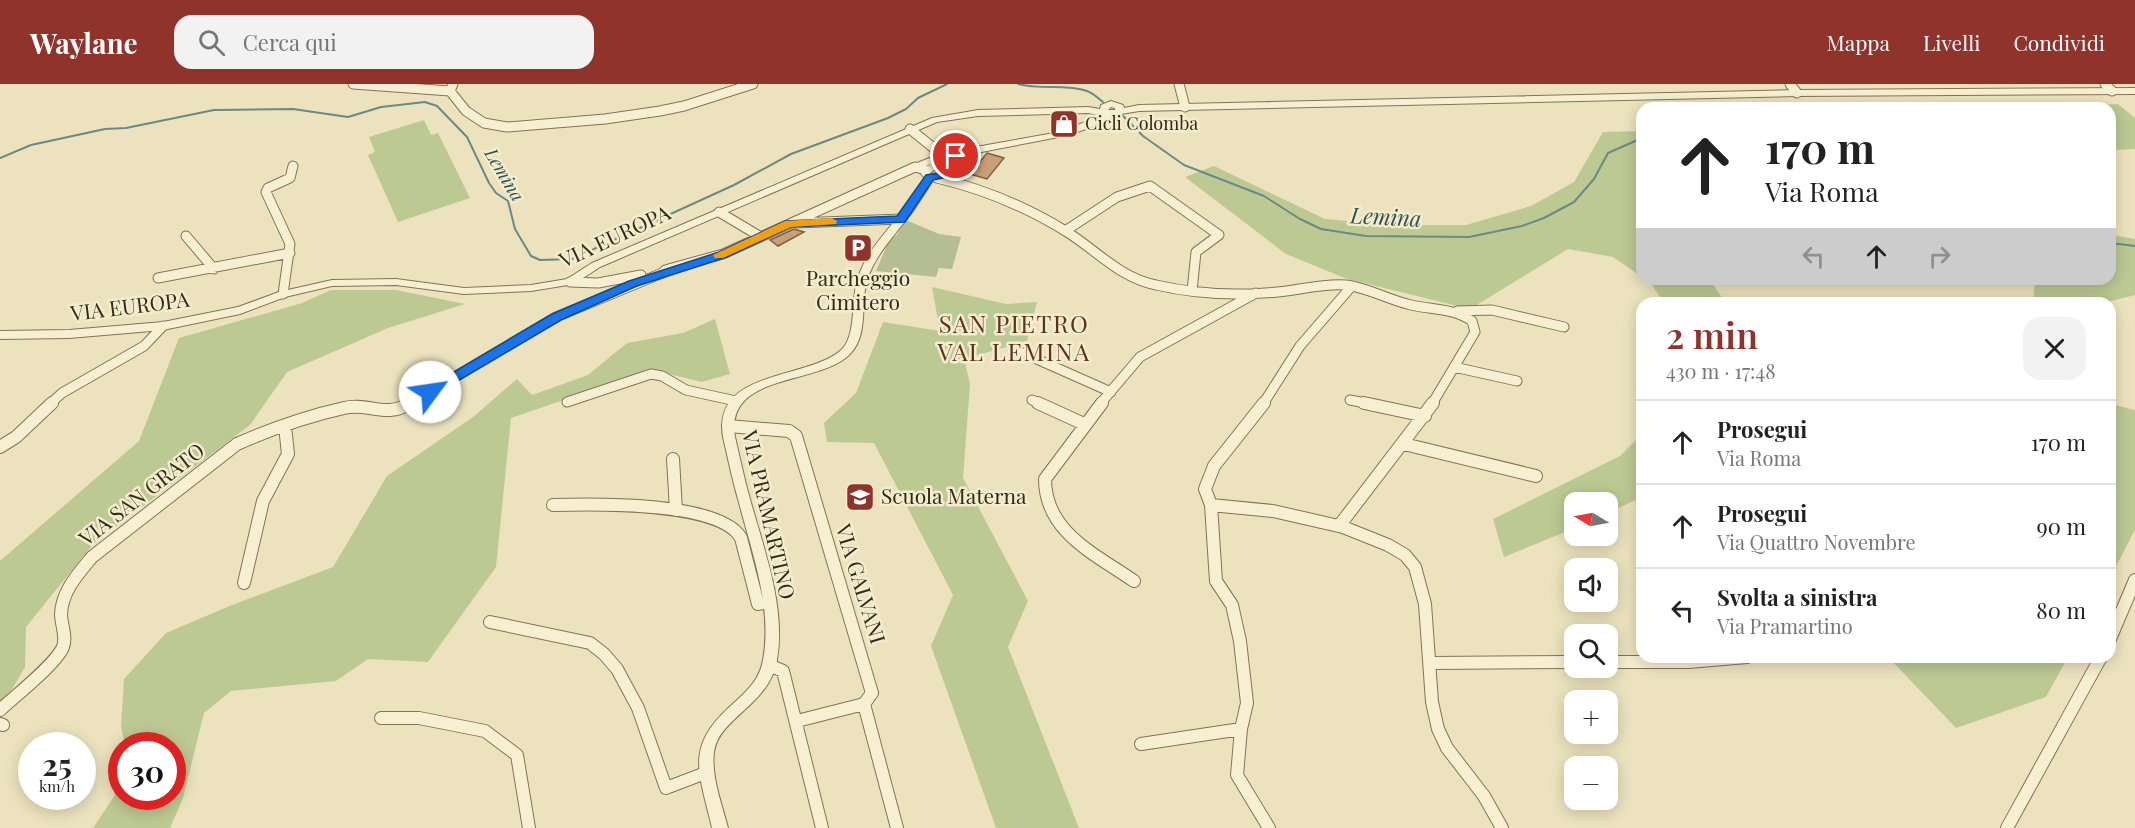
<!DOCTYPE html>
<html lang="it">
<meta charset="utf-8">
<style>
body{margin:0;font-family:"Playfair Display",serif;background:#f2f2f2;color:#222;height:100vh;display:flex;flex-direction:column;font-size:22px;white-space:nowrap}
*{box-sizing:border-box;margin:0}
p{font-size:20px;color:#767676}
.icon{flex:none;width:33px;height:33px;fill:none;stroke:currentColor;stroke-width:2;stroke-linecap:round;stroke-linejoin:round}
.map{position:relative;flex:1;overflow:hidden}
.panel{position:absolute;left:1636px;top:213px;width:480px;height:366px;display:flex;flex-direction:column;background:#fff;border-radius:18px;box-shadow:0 3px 15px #0003}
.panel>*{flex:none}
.banner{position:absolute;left:1636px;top:18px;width:480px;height:183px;border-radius:18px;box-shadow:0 3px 15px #0003;background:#fff;color:#222;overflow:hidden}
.needle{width:39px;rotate:280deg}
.fabs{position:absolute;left:1564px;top:408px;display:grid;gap:12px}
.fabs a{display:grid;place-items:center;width:54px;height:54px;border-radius:12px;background:#fff;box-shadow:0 3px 15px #0003;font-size:30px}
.speed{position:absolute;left:18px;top:648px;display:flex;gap:12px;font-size:30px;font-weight:700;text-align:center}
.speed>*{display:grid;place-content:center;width:78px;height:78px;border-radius:50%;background:#fff;box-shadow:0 3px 15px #0003;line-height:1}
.speed small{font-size:15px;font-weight:400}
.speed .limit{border:9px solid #d22;background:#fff;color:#111}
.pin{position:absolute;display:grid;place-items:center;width:51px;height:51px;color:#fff;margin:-26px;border:3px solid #fff;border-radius:50%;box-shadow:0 2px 6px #0007}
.me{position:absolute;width:66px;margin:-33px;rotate:59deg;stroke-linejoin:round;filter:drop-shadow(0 0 4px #0008)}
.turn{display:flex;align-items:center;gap:21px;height:126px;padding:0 30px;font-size:27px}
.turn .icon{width:78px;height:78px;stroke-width:2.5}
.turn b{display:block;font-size:42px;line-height:51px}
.lanes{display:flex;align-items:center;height:57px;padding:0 30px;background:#0003;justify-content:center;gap:30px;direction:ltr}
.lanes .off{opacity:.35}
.round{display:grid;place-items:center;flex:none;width:63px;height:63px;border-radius:18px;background:#f2f2f2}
.overview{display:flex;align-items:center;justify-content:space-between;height:102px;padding:0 30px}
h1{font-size:36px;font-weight:600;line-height:45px;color:#90332a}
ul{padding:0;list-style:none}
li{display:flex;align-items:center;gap:18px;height:84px;padding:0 30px;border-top:2px solid #e0e0e0}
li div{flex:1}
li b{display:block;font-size:22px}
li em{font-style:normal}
header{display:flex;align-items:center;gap:36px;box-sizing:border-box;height:84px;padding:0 30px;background:#90332a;color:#fff}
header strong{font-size:28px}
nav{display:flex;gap:33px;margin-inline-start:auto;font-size:21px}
.search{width:420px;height:54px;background:#f2f2f2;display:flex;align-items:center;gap:15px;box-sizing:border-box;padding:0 21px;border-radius:18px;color:#767676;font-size:22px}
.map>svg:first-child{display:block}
.green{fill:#bdc993}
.cemetery{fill:#b4be92}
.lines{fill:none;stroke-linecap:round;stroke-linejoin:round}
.stream{stroke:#698a85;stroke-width:2}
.building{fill:#c9a075;stroke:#81603f;stroke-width:1.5}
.minor-far1-casing{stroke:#837358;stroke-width:11}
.minor-casing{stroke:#837358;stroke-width:14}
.tertiary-casing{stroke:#837358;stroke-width:2}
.minor-far1{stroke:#f7efd1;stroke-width:9}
.minor{stroke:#f7efd1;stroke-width:12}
.tertiary{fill:#f7efd1;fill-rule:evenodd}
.route{fill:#1a73e8;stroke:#114b97;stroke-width:1.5}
.slow{fill:#f59e0b}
.labels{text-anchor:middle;stroke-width:5;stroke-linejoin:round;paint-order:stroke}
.far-poi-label{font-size:18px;fill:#33291c;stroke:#f3eccd;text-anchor:start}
.far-water-label{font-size:18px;font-style:italic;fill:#2b5152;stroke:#f3eccd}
.street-label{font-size:21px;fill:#33291c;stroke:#f3eccd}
.poi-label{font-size:21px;fill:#33291c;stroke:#f3eccd}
.water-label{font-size:22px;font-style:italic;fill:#2b5152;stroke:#f3eccd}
.quarter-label{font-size:24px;letter-spacing:1.5px;fill:#5e311d;stroke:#f3eccd}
</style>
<header>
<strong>Waylane</strong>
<div class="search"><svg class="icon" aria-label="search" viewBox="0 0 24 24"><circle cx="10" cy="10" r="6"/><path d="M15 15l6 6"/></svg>Cerca qui</div>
<nav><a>Mappa</a><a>Livelli</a><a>Condividi</a></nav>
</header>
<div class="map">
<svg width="2135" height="744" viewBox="0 0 2135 744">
<rect width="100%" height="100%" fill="#ece3be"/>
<path class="green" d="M2118,20l17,14v31l-20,1 -4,-4 -1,-38 -45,-1z
M424,36l7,15 7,-2 32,65 -72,24 -30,-67 7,-3 -6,-15z
M1642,47v146l-29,-20 -45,-8 -98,60 -123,-30 -61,-25 -101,-77 29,-11 111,53 73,6h68l65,-19 43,-24 29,-50z
M2111,151l24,4v56l-32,8h-70l2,-24h75z
M1646,195h63l17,24h-62l-14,-21z
M932,203l74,17 31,-2 -10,39 -63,18 6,25 -7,94 65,123 -20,46 71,181h-83l-65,-182 22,-51 -79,-152 -47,-1 -3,-19 32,-30 27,-71 57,9z
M331,206h65l69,14 -77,24 -101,44 -37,53 -156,118 -68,84 -1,40 -25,43v-149l139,-120 40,-103 123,-35z
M715,235l15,55 -28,8 -50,-12 -141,48 -15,149 -68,95 -60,-3 -32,22 -105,10 -27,22 -21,85 -13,30h-77l28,-42 1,10h50v-50l-47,-1 -4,-18 3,-48 42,-46 66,-28 101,-38 54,-91 86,-59 44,-38 15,16 56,-20 39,-32 56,-10z
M2110,320l25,6v120l-24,46z
M1642,350v63l-34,16v-11h-33v26l-71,29 -11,-38 127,-63z
M1888,573h180l-22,40 -90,31z"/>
<path class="cemetery" d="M906,136l33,14 22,3 -9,32 -13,-1 -3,9 -60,-6 15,-35h5z"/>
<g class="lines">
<path class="stream" d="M1018,0c22,6 48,0 69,7 6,2 11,7 16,11
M1123,32l20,20 41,29 80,31 36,23 21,10 45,7 103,1 53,-11 22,-8 30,-16 20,-23 14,-26 34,-15
M0,74l31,-13 74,-16 21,-1 88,-18 79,-1 55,8 33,-10 44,-5 12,4 30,31 22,46 7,10 12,8 7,28 16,27 9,4 32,-1 162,-74 57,-31 97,-36 18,-9 12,-11 29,-14
M2110,159l25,3"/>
</g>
<path class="building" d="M963,51l6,7 -23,7 -8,-6z
M987,69l17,5 -17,21 -17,-5z
M794,145l10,3 -26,14 -8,-6z"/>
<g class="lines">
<g class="minor-far1-casing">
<path id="minor-far1" d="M353,0l97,7
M453,0l-3,7 16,20 18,12 23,4 98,-8 55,-8 24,-5 69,-22
M1179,0l6,23
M1790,0l7,9
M2105,0l7,7
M910,45l36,29
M937,94c46,11 90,29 130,54 29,18 53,46 89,53 39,9 82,11 122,7 23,-2 45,-9 68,-7 23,3 43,15 65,20 22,5 42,3 61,16l3,11 -43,72
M719,128l42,25
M796,139l105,-4
M1065,147l52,-34 33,-11 69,49 -23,17 -4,39
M186,152l28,33
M665,186l58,-16 192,-87 11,3
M158,194l132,-25
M570,198l28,1 43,-8
M283,210l7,-50 -24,-52 2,-4 22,-10 3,-12
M1457,227l35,-1 72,17
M1023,269l88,39
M1454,283l63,14
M1032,316l10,4
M1350,316l21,4
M567,318l84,-28 11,2 24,14 50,11
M50,320l12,-11 82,-47 19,-20
M409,320l147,-87 116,-48
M1100,320l40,-47 116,-64
M1263,320l37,-58 51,-59"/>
</g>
<g class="minor-casing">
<path id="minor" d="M1038,319l46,21
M1102,319l-57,76c0,53 50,75 89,102
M1264,319l-50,63 -9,23 6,16 62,6 70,16 45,18 17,10 10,12 10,37 7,98 6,27 9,19 37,48 18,32
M1364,319l61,13
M728,342l61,5 7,5 76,257 -8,11
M1404,360l132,32
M0,363l16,-10 36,-34
M673,375l3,51
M553,421c39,-1 167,-4 188,33l17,66 11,-2
M1211,421l5,76 16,24 8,36 7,62 -6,26 -4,46 32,53
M1339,442l94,-123
M244,499l19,-82 25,-47 -3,-28
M490,538l100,21 14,11 13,15 21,39 28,80 42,-16
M2110,555l25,-59
M1608,578h80l59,-5
M1430,579l145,-1
M769,581l14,6 39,157
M864,620l33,124
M0,626c15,-14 56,-46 63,-63 4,-10 -2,-23 -2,-33 1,-23 17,-40 31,-57l145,-113c34,-15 71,-28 107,-36 25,-6 40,11 67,-5
M381,634h38l66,13 32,24 12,73
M797,637l67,-17
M0,640l3,1
M1141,660l100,-15
M2007,744l94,-171"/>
</g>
<g class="tertiary-casing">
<path id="tertiary" d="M2135,4v6l-338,2 -658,15 -24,4 -15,9 -31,11 -98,19 -14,4 -17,8 5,1 3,8 -8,5h-7c-7,11 -13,21 -20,31 -16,22 -37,42 -46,69 -7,23 2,55 -17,74 -31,32 -126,18 -115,83 5,21 9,41 15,62 14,51 36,107 27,161 -8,46 -58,57 -63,92 -3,25 8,52 14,76h-16c-14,-60 -28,-82 24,-127 13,-12 24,-23 27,-41 10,-53 -12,-110 -25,-161 -6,-20 -10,-41 -15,-62 -11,-67 82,-57 117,-86 17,-14 11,-50 17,-70 8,-29 32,-52 50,-75 6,-9 12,-18 18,-27l-5,-7 11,-8 -13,5h-6v-4l20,-8 7,1 31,-10 84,-15 49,-17 -15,-3 -110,3 -41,6 -337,145 -26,17 -43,7 -67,3 -68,-9 -64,1 -47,11 -45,17 -77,16 -94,8 -69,1v-8l69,-1 94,-8 75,-15 41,-15 53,-12 64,-1 68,9 67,-3 36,-6 25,-16 340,-145 46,-8 110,-3 12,2 1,-4 10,-4 12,4 1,3 15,-3 658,-15zM1111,23l4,1v2h-7zM934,86l4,1v3l-7,1 -1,-2z"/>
</g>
<use href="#minor-far1" class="minor-far1"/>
<use href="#minor" class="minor"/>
<use href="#tertiary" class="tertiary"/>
</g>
<path class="route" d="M956,69l5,3 -14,21 -14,3 -28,42 -114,5 -64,30 -90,29 -76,34 -127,75 -4,2 -7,-5 2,-3 127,-75 77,-33 90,-29 66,-31 112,-5 29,-41 12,-2 14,-19z"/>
<path class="slow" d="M832,134l5,3 -1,3 -45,3 -68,31h-8l-2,-3 72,-34z"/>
<defs>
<g id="shop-square" transform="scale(1.5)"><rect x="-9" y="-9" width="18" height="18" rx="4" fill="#90332a" stroke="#f3eccd"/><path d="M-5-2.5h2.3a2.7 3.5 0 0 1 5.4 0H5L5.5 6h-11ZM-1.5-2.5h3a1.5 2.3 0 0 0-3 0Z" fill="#fff"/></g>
<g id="parking-square" transform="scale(1.5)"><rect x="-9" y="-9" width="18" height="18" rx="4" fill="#90332a" stroke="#f3eccd"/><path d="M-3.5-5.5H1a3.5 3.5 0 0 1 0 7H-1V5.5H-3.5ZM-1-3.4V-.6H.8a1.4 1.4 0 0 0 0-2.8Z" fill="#fff"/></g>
<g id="school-square" transform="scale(1.5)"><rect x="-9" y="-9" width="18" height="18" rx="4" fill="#90332a" stroke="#f3eccd"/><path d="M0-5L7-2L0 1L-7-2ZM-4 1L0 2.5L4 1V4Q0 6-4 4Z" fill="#fff"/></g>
</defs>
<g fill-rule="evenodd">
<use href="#shop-square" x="1064" y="40"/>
<use href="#parking-square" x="858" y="164"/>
<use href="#school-square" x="860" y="413"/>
</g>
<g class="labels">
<g class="far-poi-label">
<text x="1085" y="46">Cicli Colomba</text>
</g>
<g class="far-water-label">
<text transform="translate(504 91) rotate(59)" y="6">Lemina</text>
</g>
<g class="street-label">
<text transform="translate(615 153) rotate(-25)" y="7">VIA EUROPA</text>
<text transform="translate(130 223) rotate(-7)" y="7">VIA EUROPA</text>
<text transform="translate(142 411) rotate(-38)" y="7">VIA SAN GRATO</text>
<text transform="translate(768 431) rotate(77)" y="7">VIA PRAMARTINO</text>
<text transform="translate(860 500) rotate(73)" y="7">VIA GALVANI</text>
</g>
<g class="poi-label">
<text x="858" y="202">Parcheggio<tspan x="858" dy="24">Cimitero</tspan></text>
<text x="881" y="420" text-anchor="start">Scuola Materna</text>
</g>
<g class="water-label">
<text transform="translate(1386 133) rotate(3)" y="8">Lemina</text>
</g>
<g class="quarter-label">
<text x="1014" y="249">SAN PIETRO<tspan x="1014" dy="28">VAL LEMINA</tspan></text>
</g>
</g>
</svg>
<div class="fabs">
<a><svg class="needle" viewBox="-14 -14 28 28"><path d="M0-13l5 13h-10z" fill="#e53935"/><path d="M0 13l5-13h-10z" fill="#767676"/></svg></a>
<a><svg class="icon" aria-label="sound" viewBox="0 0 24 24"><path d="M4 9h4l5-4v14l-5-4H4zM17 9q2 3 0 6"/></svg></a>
<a><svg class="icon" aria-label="search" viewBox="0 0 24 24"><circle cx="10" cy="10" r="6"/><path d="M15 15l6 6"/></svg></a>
<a>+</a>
<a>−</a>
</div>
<div class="speed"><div>25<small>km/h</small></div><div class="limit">30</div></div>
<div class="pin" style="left:956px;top:72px;background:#d93025"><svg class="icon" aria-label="arrive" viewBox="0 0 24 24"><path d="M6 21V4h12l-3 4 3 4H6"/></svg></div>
<svg class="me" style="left:430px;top:308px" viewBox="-20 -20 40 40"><circle r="19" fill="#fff"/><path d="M0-13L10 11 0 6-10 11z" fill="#1a73e8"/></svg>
<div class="banner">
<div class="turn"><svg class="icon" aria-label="ahead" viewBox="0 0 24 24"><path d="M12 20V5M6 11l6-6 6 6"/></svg><div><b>170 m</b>Via Roma</div></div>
<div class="lanes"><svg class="icon off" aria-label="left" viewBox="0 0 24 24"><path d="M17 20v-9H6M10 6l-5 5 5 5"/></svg><svg class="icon" aria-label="ahead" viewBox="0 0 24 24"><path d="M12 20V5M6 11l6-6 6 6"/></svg><svg class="icon off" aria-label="right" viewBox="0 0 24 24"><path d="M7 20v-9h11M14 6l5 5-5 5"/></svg></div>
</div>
<section class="panel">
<div class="overview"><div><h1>2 min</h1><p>430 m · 17:48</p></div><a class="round"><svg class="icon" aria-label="close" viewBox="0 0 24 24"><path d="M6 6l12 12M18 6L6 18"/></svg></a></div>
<ul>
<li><svg class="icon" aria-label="ahead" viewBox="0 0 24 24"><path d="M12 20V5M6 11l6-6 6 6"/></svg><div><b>Prosegui</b><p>Via Roma</p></div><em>170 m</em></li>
<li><svg class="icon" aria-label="ahead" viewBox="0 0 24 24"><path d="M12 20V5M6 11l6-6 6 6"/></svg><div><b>Prosegui</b><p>Via Quattro Novembre</p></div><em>90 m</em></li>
<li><svg class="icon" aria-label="left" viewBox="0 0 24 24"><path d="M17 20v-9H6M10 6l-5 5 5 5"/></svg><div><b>Svolta a sinistra</b><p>Via Pramartino</p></div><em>80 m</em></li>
</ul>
</section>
</div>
